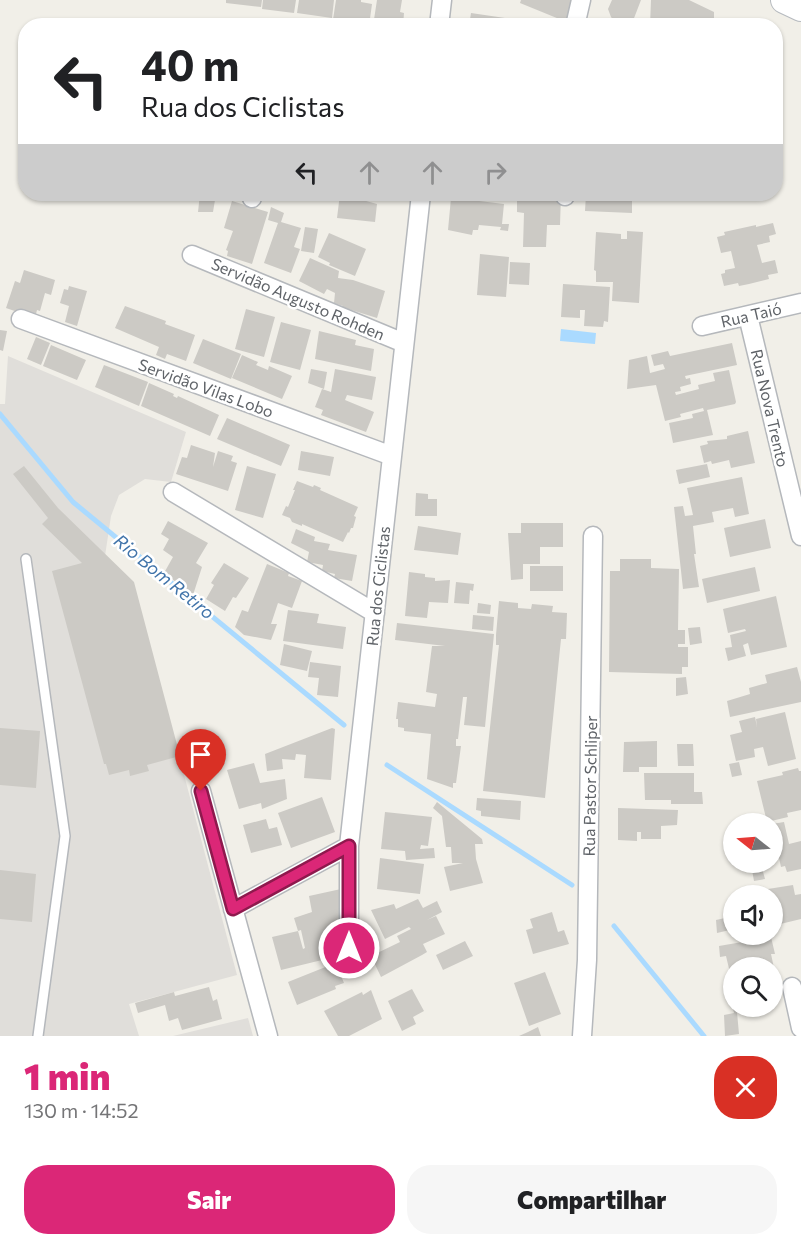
<!DOCTYPE html>
<html lang="pt">
<meta charset="utf-8">
<style>
body{margin:0;font-family:Commissioner,sans-serif;background:#f6f6f6;color:#202124;height:100vh;display:flex;flex-direction:column;font-size:22px;white-space:nowrap}
*{box-sizing:border-box;margin:0}
p{font-size:20px;color:#757577}
.icon{flex:none;width:33px;height:33px;fill:none;stroke:currentColor;stroke-width:2;stroke-linecap:round;stroke-linejoin:round}
.map{position:relative;height:1036px;overflow:hidden}
.sheet{display:flex;flex-direction:column;background:#fff;flex:1}
.sheet>*{flex:none}
.banner{position:absolute;left:18px;top:18px;width:765px;height:183px;border-radius:24px;box-shadow:0 2px 4px #0004;background:#fff;color:#202124;overflow:hidden}
.needle{width:39px;rotate:287deg}
.buttons{position:absolute;left:723px;top:813px;display:grid;gap:12px}
.buttons a{display:grid;place-items:center;width:60px;height:60px;border-radius:50%;background:#fff;box-shadow:0 2px 4px #0004;font-size:30px}
.pin{position:absolute;display:grid;place-items:center;width:51px;height:51px;color:#fff;margin:-62px -26px;border-radius:50% 50% 50% 0;rotate:-45deg;box-shadow:0 0 6px #0007}
.pin .icon{rotate:45deg}
.me{position:absolute;width:66px;margin:-33px;rotate:0deg;stroke-linejoin:round;filter:drop-shadow(0 0 4px #0008)}
.turn{display:flex;align-items:center;gap:21px;height:126px;padding:0 24px;font-size:27px}
.turn .icon{width:78px;height:78px;stroke-width:2.5}
.turn b{display:block;font-size:42px;line-height:51px}
.lanes{display:flex;align-items:center;height:57px;padding:0 24px;background:#0003;justify-content:center;gap:30px;direction:ltr}
.lanes .off{opacity:.35}
.round{display:grid;place-items:center;flex:none;width:63px;height:63px;border-radius:24px;background:#f6f6f6}
.overview{display:flex;align-items:center;justify-content:space-between;height:102px;padding:0 24px}
h1{font-size:36px;font-weight:800;line-height:45px;color:#db2777}
.primary-button{display:flex;gap:12px;margin-top:auto;padding:12px 24px}
.primary-button a{flex:1;height:69px;border-radius:24px;background:#db2777;color:#fff;font-size:24px;font-weight:800;line-height:69px;text-align:center}
.primary-button a+a{background:#f6f6f6;color:#202124}
.map>svg:first-child{display:block}
.industrial{fill:#e0deda}
.water{fill:#aadaff}
.lines{fill:none;stroke-linecap:round;stroke-linejoin:round}
.stream{stroke:#aadaff;stroke-width:5}
.building{fill:#cccac5}
.lane-casing{stroke:#b5b8bc;stroke-width:12}
.street-casing{stroke:#b5b8bc;stroke-width:21}
.secondary-casing{stroke:#b6babf;stroke-width:28}
.lane{stroke:#fff;stroke-width:9}
.street{stroke:#fff;stroke-width:18}
.secondary{stroke:#fff;stroke-width:26}
.route-casing{stroke:#8e194d;stroke-width:15}
.route{stroke:#db2777;stroke-width:10}
.labels{text-anchor:middle;stroke-width:5;stroke-linejoin:round;paint-order:stroke}
.street-label{font-size:16px;fill:#5f6368;stroke:#fff}
.water-label{font-size:18px;font-style:italic;fill:#4174aa;stroke:#fff}
</style>
<div class="map">
<svg width="801" height="1036" viewBox="0 0 801 1036">
<rect width="100%" height="100%" fill="#f1efe8"/>
<path class="industrial" d="M8,356l178,76 -15,50 -26,-3 -26,16 -8,21 -6,40 28,26 104,393 -108,29 10,32h-139v-632h5z
M248,1018l5,18h-80z"/>
<path class="water" d="M561,329l35,4 -1,11 -35,-3z"/>
<g class="lines">
<path class="stream" d="M0,414l73,88 271,223
M387,765l185,120
M614,926l90,110"/>
</g>
<path class="building" d="M226,0h36l-1,7 -35,-4z
M263,0h33l-2,13 -32,-4z
M299,0h35l-2,18 -35,-5z
M336,0h25v2l11,2 -3,22h-37z
M377,0h25l-2,12 4,1 -1,13h-30z
M521,0h58l-10,23 -49,-20z
M612,0h29l-10,26h-18l1,-5 -3,-4 -3,-8z
M651,0h38l25,12v14h-64z
M471,13l48,7v6h-50z
M200,194h16l-3,18h-15z
M340,194h19v5l18,5 -2,18 -38,-4z
M448,194h24l-1,6 33,4 -2,20h7l-1,7 -8,-1 1,-3 -22,-2 -1,5h-5l-1,5 -24,-5 3,-32h-4z
M517,194h44l-1,31h-13l-1,22h-23l1,-34 -7,-1z
M586,194h46v19l-47,-2z
M232,201l36,11 -16,52 -25,-8 1,-5 -2,-1 7,-19 -9,-3z
M271,207l13,6 -3,9 20,6 -7,19 6,2 -9,24 -27,-10 14,-40 -10,-3z
M773,223l3,11 -7,2 1,6 -13,3 5,18 13,-3 3,13 -10,2 1,4 -20,5 -10,2 -1,-3 -14,3 -3,-12 4,-1v-3l10,-2 -4,-17 -10,2 -4,-16 8,-2 -1,-3 32,-7v2z
M305,227l13,2 -4,24 -13,-2z
M627,231l16,1 -4,71 -27,-2 1,-19h-17v-11l-2,-1 2,-38 25,2v5h6z
M329,233l37,16 -11,27 -26,-11 1,-2 -12,-6z
M480,254l29,3 -3,40 -29,-2z
M310,258l29,13 -1,7 15,2 32,11 -8,27 -35,-11 1,-1 -9,-3 1,-10 -8,-4 -3,5 -25,-13z
M510,262l20,1 -1,22 -20,-1z
M24,270l31,10 -4,15 -6,-2 -5,18 -3,-1 -2,8 -29,-10 9,-27 5,2z
M563,284l47,3 -2,35 -4,-1 -1,6 -19,-1 1,-16h-5v8l-19,-1z
M69,286l18,5 -10,35 -12,-4 4,-16 -9,-3 4,-14 4,1z
M125,306l41,15 -1,3 30,11 -9,26 -19,-7 -2,5 -9,-4 3,-8 -44,-19z
M246,309l29,8 -11,40 -29,-8z
M281,322l30,8 -11,40 -30,-8z
M0,330l7,1 -4,20 -3,-1z
M319,331l37,9 -1,5 19,4 -3,22 -56,-12z
M36,337l14,6 -9,22 -14,-6z
M203,339l38,15 -10,25 -38,-16z
M732,343l5,22 -52,11 1,3 4,-1 1,6 -11,3 1,4 -6,1 1,3 23,-6 -1,-4 17,-4 -2,-8 16,-3 7,32 -1,2 -28,6 6,25 -40,8 -4,-20 24,-5 -1,-4 12,-3 -1,-3 -23,6 1,3 -16,4 -9,-36 -29,4 2,-29 18,-4 3,17 15,-4 -2,-5 -9,2 -3,-11 17,-4 2,5z
M51,345l35,15 -9,20 -34,-14z
M242,355l16,7 -2,3 12,5 1,-4 23,10 -10,23 -50,-21z
M104,365l44,17 -9,24 -44,-19z
M311,369l16,3 -3,17 -16,-6z
M335,369l41,8 -4,23 -25,-5 -2,5 29,12 -8,20 -45,-17 2,-5 -8,-3 7,-18 9,3z
M149,383l25,11 -1,2 4,2 1,-2 41,19 -9,21 -69,-30z
M227,418l63,27 -9,21 -64,-27z
M748,431l7,32 -24,5 -2,-8 -17,4 -1,-3 -7,2 -4,-17 8,-2 -1,-3 20,-2v-3z
M191,445l24,8 -2,14 5,-16 15,5 -2,5 6,2 -9,28 -52,-17 6,-17 5,1z
M301,451l33,6 -4,19 -32,-6z
M707,464l3,13 -31,7 -3,-14z
M24,466l34,42 76,74 46,174 -33,9 2,6 -19,5 -1,-6 -20,5 -3,-11h-2l-52,-193 30,-8 -40,-39 6,-6 -35,-44z
M247,466l29,8 -13,44 -28,-8z
M742,477l7,37 -14,3 -2,-9 -21,4 2,10 -21,4 3,28h-2l5,33 -16,2 -9,-82 9,-1 2,10 8,-1 -6,-27z
M297,481l16,6 1,-2 7,3 -1,2 38,17 -4,9 2,1 -3,11h-2l-2,5 -1,-1 -5,10 -41,-18v2l-10,-4 -2,-4 -8,-3 4,-9 2,1 7,-17h-2z
M416,493l12,1v5h9v17h-22z
M765,519l6,29 -41,9 -6,-29z
M168,521l40,22 -12,20 6,4 -9,28 -29,-22 9,-16 -10,-7 6,-11 -8,-5z
M521,523h42v24h-23v17h-17v15l-12,1 -3,-47h13z
M418,526l43,7 -3,22 -44,-5z
M296,529l19,8 -1,4 16,3 -2,6 29,5 -5,26 -18,-3 1,-4 -13,-3 1,-6 -16,-3 2,-10 -18,-9z
M620,559h31v9l28,1 -1,61h7v14h-7v3h10v20h-6v7l-73,-2 1,-101h10z
M224,563l25,15 -13,20 -3,-1 -8,14 -19,-12 8,-14 -3,-2z
M267,564l22,9 -1,3 14,5 -10,27 -14,-5 -7,21h6l-6,16 -27,-5 -9,-8 7,-17 6,2z
M530,566h33v25h-33z
M755,567l5,24 -53,12 -5,-24z
M409,572l16,2v3l10,1v3l15,-1 -2,23 -19,-1 -2,16 -22,-2z
M456,582l18,2 -1,7 -3,-1 -1,14 -15,-1z
M776,596l11,51 -36,8 -3,-12 -5,2 3,11 -18,5 -3,-13 7,-1 -2,-12 16,-4 -1,-2 -17,4 -5,-24z
M499,601l19,2v5l13,1 1,-5 21,2 -1,6 15,1 -1,26h-5l-16,159 -62,-7 16,-146h-3v-10z
M478,603l13,2 -1,9 -13,-1z
M288,610l31,4 -2,9 29,4 -3,22 -60,-8z
M473,615l21,2 -1,14 -21,-2z
M397,623l97,11 -9,93 -21,-2 3,-28h-4l-5,42h-2v7h5l-5,37h-3v5l-26,-9 4,-45 -27,-3v-3l-6,-1v-8h-2l2,-17 37,5 2,-13 -11,-2 6,-46h13l-50,-6z
M700,627l2,16 -12,2 -2,-17z
M284,644l28,7 -5,20 -27,-6z
M310,662l31,4 -3,31 -21,-2 2,-17 -11,-1z
M797,667l4,15v20l-71,15 -3,-16 23,-7 -1,-6 18,-5 -2,-8z
M686,677l2,17 -12,2v-18z
M785,712l11,47 -28,7 -5,-19 -9,2 1,8 -19,4 -6,-26 12,-3 -3,-11 16,-4 2,10 -1,-8z
M0,728l40,3 -4,57 -36,-3z
M332,728l3,1 -4,51 -27,-2 2,-23 -10,-1 -1,6 -13,-1 1,10 -16,2 -2,-17z
M657,741v26h-18v5h-16l1,-30z
M677,744h16l1,22h-16z
M739,762l3,13 -10,2 -3,-13z
M254,763l6,20 25,-4 2,20 -25,10 -1,-6 -22,6 -12,-39z
M798,768l1,3h2v39l-14,3 1,4 -21,5 -10,-41 26,-6 -1,-3z
M644,773h50v19h8l1,12h-32v-4h-26z
M322,797l13,35 -44,16 -13,-35z
M477,798l44,3 -1,19 -39,-4v-5l-5,-1z
M437,802l45,37 1,5h-8l1,15 7,24 -33,8 -6,-24 19,-4h-11l-1,-16h-5l-4,-31 -9,-8z
M618,808l60,2 -1,15 -16,1v13h-20v-7h-4v9l-19,-1z
M385,812l47,5 -4,29 -7,-1 -1,4 14,-1 1,10 -29,2 -1,-9 -24,-2z
M266,819l3,10 8,-2 5,18 -31,8 -8,-28z
M784,822l5,22 12,-3v28l-14,3 -2,-6 -4,1 -2,-9 -7,2v-36z
M380,858l44,6 -4,30 -43,-5z
M762,868l3,11 -11,2 -2,-11z
M0,870l36,4 -4,48 -32,-3z
M793,885l2,10 6,-1v25l-29,7v-30l-19,-1 15,-4v-2z
M341,889l6,40 -19,3 1,6 -8,2 3,10 -5,2 3,8 -41,10 -9,-33 26,-6 5,18 2,-1 -4,-18 -3,1 -4,-13 18,-6 -3,-16z
M418,899l5,9 14,-7 5,11 -15,8 9,-4 9,18 -22,10 4,8 -5,3 -41,22 -10,-21 29,-14 -3,-6 14,-7 -2,-2 -24,12 -14,-29 23,-6 2,5z
M552,912l6,20 6,-2 5,14 -36,10 -7,-24 7,-2 -3,-9z
M734,916v13l-17,4 -1,-13z
M771,937l4,17h-4l3,14h-40v8l-3,1 -5,-21 -6,1 -1,-11z
M465,941l8,15 -30,14 -7,-15z
M328,966l2,3 7,-3 7,17 -9,3 1,3 -39,16 -9,-23z
M545,972l16,42 -32,12 -15,-43z
M777,972l5,23 -6,1 3,4 -7,1v-28z
M734,983v23l25,2 -22,4 2,22 -14,2 -1,-21 10,-2 -6,-29z
M209,987l4,14 4,-2 5,20 -40,11 -4,-12 -9,3 -4,-16 -27,8 -3,-10 39,-11 1,4z
M412,989l12,22 -11,6 3,7 -14,7 -14,-30z
M371,990l11,29 -33,17h-11l-14,-25 38,-19 1,3z
M538,1027l3,9h-22l9,-4z"/>
<g class="lines">
<g class="lane-casing">
<path id="lane" d="M26,559l39,277 -27,200"/>
</g>
<g class="street-casing">
<path id="street" d="M439,26l3,-26
M575,26l6,-26
M565,196l1,-2
M252,198l1,-4
M192,255l212,88
M748,316l53,220
M21,319l371,137
M702,326l99,-23
M173,492l202,121
M201,791l67,245
M349,846v102
M233,909l116,-63 72,-652
M792,987l9,41
M582,1036l5,-76 6,-424"/>
</g>
<g class="secondary-casing">
<path id="secondary" d="M784,0l17,8"/>
</g>
<use href="#lane" class="lane"/>
<use href="#street" class="street"/>
<use href="#secondary" class="secondary"/>
</g>
<g class="lines">
<g class="route-casing">
<path id="route" d="M201,791l32,118 116,-63v102"/>
</g>
<use href="#route" class="route"/>
</g>
<g class="labels">
<g class="street-label">
<text transform="translate(298 299) rotate(23)" y="6">Servidão Augusto Rohden</text>
<text transform="translate(751 315) rotate(-13)" y="6">Rua Taió</text>
<text transform="translate(206 388) rotate(20)" y="6">Servidão Vilas Lobo</text>
<text transform="translate(770 408) rotate(77)" y="6">Rua Nova Trento</text>
<text transform="translate(378 586) rotate(-84)" y="6">Rua dos Ciclistas</text>
<text transform="translate(590 786) rotate(-89)" y="6">Rua Pastor Schliper</text>
</g>
<g class="water-label">
<text transform="translate(164 577) rotate(39)" y="6">Rio Bom Retiro</text>
</g>
</g>
</svg>
<div class="buttons">
<a><svg class="needle" viewBox="-14 -14 28 28"><path d="M0-13l5 13h-10z" fill="#e53935"/><path d="M0 13l5-13h-10z" fill="#757577"/></svg></a>
<a><svg class="icon" aria-label="sound" viewBox="0 0 24 24"><path d="M4 9h4l5-4v14l-5-4H4zM17 9q2 3 0 6"/></svg></a>
<a><svg class="icon" aria-label="search" viewBox="0 0 24 24"><circle cx="10" cy="10" r="6"/><path d="M15 15l6 6"/></svg></a>
</div>
<div class="pin" style="left:201px;top:791px;background:#d93025"><svg class="icon" aria-label="arrive" viewBox="0 0 24 24"><path d="M6 21V4h12l-3 4 3 4H6"/></svg></div>
<svg class="me" style="left:349px;top:948px" viewBox="-20 -20 40 40"><circle r="17" fill="#db2777" stroke="#fff" stroke-width="3"/><path d="M0-11L8 9 0 5-8 9z" fill="#fff"/></svg>
<div class="banner">
<div class="turn"><svg class="icon" aria-label="left" viewBox="0 0 24 24"><path d="M17 20v-9H6M10 6l-5 5 5 5"/></svg><div><b>40 m</b>Rua dos Ciclistas</div></div>
<div class="lanes"><svg class="icon" aria-label="left" viewBox="0 0 24 24"><path d="M17 20v-9H6M10 6l-5 5 5 5"/></svg><svg class="icon off" aria-label="ahead" viewBox="0 0 24 24"><path d="M12 20V5M6 11l6-6 6 6"/></svg><svg class="icon off" aria-label="ahead" viewBox="0 0 24 24"><path d="M12 20V5M6 11l6-6 6 6"/></svg><svg class="icon off" aria-label="right" viewBox="0 0 24 24"><path d="M7 20v-9h11M14 6l5 5-5 5"/></svg></div>
</div>
</div>
<section class="sheet">
<div class="overview"><div><h1>1 min</h1><p>130 m · 14:52</p></div><a class="round" style="background:#d93025;color:#fff"><svg class="icon" aria-label="close" viewBox="0 0 24 24"><path d="M6 6l12 12M18 6L6 18"/></svg></a></div>
<div class="primary-button"><a>Sair</a><a>Compartilhar</a></div>
</section>
